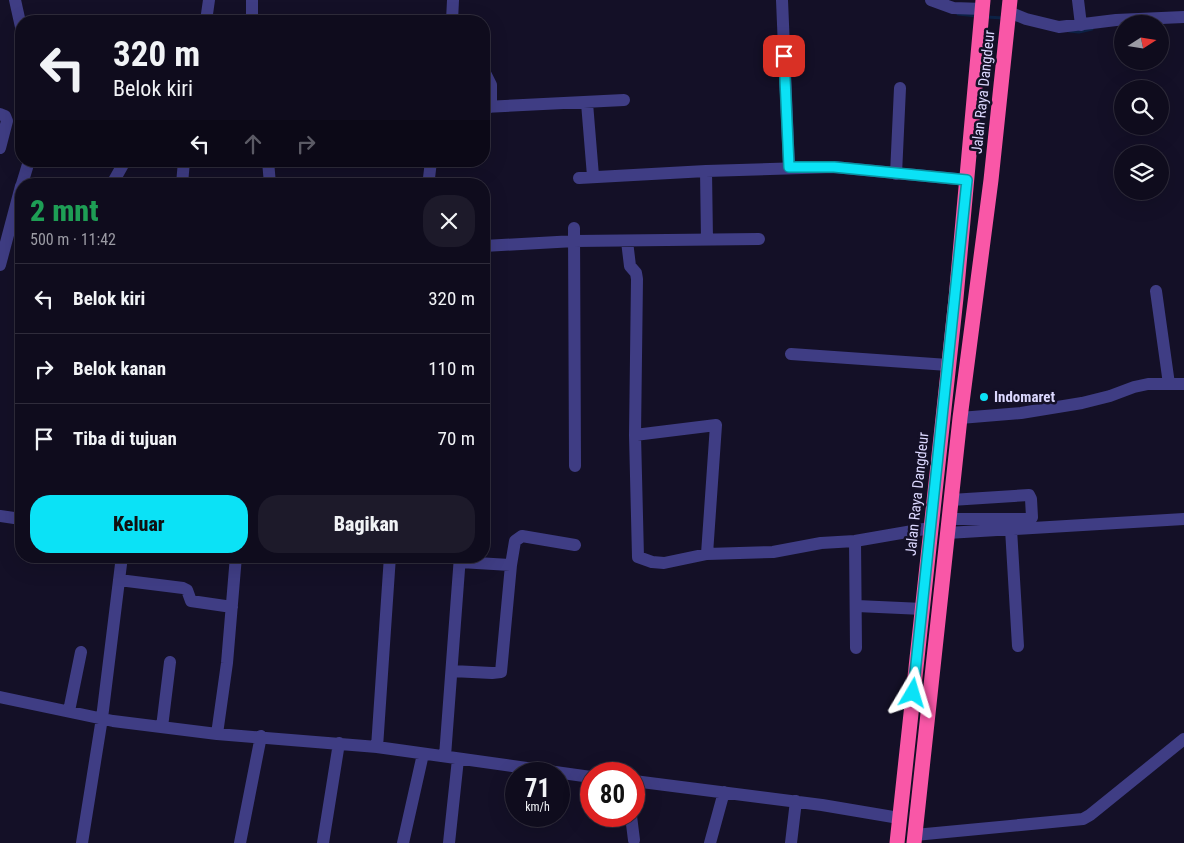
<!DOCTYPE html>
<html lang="id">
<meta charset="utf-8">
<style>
body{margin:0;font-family:"Roboto Condensed",sans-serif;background:#1d1a2a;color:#f1f3f6;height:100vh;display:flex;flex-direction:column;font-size:19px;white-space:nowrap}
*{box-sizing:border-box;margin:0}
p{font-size:16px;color:#9b9ba4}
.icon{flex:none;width:28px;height:28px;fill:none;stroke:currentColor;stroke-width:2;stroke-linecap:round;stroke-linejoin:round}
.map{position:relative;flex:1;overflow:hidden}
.details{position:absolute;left:15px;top:178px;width:475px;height:385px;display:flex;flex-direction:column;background:#0f0c1d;border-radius:20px;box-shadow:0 5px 20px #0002,0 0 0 1px #2f2c3b}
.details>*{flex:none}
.hud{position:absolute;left:15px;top:15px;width:475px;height:152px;border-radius:20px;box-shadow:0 5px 20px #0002,0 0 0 1px #2f2c3b;background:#0f0c1d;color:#f1f3f6;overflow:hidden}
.needle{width:32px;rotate:78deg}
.controls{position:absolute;left:1114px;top:15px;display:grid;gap:10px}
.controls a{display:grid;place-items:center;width:55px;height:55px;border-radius:50%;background:#0f0c1d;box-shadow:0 5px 20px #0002,0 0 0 1px #2f2c3b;font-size:25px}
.speed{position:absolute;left:505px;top:762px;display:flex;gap:10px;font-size:25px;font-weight:700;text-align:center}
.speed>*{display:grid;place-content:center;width:65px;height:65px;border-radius:50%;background:#0f0c1d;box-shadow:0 5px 20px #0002,0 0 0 1px #2f2c3b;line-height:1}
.speed small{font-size:12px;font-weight:400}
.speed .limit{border:8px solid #d22;background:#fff;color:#111}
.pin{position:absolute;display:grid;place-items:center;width:42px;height:42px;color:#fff;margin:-21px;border-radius:10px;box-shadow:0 2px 8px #0006}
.me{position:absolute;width:55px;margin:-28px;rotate:7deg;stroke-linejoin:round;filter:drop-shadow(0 0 4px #0008)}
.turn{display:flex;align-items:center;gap:18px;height:105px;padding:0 15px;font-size:22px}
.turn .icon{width:65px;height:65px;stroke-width:2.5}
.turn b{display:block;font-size:35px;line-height:42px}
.lanes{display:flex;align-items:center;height:48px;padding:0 15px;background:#0003;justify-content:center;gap:25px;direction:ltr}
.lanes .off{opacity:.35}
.round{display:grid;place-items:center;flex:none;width:52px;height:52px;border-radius:20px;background:#1d1a2a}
.headline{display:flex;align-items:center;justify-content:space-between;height:85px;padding:0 15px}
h1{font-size:30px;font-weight:800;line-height:38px;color:#1e9e55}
.primary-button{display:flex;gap:10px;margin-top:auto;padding:10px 15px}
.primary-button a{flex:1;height:58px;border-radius:20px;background:#0be2f6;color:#111;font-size:20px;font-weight:800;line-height:58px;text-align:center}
.primary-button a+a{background:#1d1a2a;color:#f1f3f6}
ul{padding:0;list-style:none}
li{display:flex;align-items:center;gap:15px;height:70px;padding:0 15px;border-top:1px solid #2f2c3b}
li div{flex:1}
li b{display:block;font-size:19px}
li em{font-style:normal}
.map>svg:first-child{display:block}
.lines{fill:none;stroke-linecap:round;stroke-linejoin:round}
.stream{stroke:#0c2144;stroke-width:3}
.minor{stroke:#3f3d84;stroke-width:12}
.highway{stroke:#f957a7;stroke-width:15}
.route-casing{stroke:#0793a0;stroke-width:12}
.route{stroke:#0be2f6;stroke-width:9}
.poi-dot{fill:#0be2f6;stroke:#141027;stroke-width:2}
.labels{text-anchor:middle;stroke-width:5;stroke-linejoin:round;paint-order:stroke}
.street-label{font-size:15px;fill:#dbd7fe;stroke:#141027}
.poi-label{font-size:15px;font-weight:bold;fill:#dbd7fe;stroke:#141027;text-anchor:start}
</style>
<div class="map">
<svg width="1184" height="843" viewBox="0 0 1184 843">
<rect width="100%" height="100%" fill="#141027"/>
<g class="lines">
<path class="stream" d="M958,14l19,2
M986,17l18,1
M1069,31l10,1 13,-3"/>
<path class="minor" d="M15,0l6,27
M782,0l7,167
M931,0l22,8 30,1
M1078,0l3,25
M1009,12l17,7 33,8 57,-7 68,-3
M252,14v-14
M206,21l3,-21
M452,21l1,-21
M484,71l7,14v22
M587,103l6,73
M484,107l140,-7
M0,114l5,2 2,5 -7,27
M268,161l2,23
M706,171l1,69
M896,174l4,-86
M429,178l2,-17
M579,178l127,-7 128,-4 133,13
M22,184l7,-23
M112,184l13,-23
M182,184l2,-23
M574,228l1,238
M627,241l3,25 6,7 1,6 -2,156 3,122 14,5 12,1 43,-9 66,-2 48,-9 34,-2 75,-13
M484,246l91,-5 184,-2
M0,265l21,-79
M1156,291l13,93
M791,354l157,11
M960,418l61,-5 61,-10 28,-7 24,-9 14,-3h36
M635,435l81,-10 -9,129
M0,516l21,3
M949,519h73l10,-2 -1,-18 -2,-4 -78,5
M1011,529l7,117
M947,533l237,-14
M855,541l1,107
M460,562l51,3
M119,580l64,8 4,2 4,11 41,6
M857,606l66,3
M452,671l40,2 9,-1 10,-107 4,-24 7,-5 53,9
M0,697l113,24 104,13 160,13 214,30
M69,711l12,-59
M162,727l8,-65
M217,734l10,-71 9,-107
M377,747l13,-191
M445,756l15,-200
M634,781l188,24 77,13
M631,816l3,24
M915,835l168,-16 7,-4 94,-76
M82,843l20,-125 20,-162
M240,843l21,-107
M323,843l16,-100
M403,843l20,-89
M449,843l9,-84
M710,843l14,-51
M791,843l5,-42"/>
<path class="highway" d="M897,843l59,-545 27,-298
M914,843l46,-425 31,-238 19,-180"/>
</g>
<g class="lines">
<g class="route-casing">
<path id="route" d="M784,56l5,111h45l133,13 -54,513"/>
</g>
<use href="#route" class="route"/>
</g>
<circle class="poi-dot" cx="984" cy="397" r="5"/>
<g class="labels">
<g class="street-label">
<text transform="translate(983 92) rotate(-84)" y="5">Jalan Raya Dangdeur</text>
<text transform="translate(917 494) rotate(-84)" y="5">Jalan Raya Dangdeur</text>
</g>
<g class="poi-label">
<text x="994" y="402">Indomaret</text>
</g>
</g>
</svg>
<div class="controls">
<a><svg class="needle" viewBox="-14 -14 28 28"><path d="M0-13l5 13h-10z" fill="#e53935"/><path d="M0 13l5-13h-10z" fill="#9b9ba4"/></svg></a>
<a><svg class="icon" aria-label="search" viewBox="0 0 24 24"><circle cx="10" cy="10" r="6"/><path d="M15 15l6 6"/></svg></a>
<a><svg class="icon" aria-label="layers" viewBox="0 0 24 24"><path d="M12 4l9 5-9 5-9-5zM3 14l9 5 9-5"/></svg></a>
</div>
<div class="speed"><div>71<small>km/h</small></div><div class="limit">80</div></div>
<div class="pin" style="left:784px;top:56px;background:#d93025"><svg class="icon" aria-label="arrive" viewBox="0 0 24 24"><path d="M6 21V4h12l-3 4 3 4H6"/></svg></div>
<svg class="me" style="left:913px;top:693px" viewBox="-20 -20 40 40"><path d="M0-17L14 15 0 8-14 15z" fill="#0be2f6" stroke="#fff" stroke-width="4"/></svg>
<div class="hud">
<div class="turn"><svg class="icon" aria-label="left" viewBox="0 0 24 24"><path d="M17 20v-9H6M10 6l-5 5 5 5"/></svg><div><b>320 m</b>Belok kiri</div></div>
<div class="lanes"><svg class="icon" aria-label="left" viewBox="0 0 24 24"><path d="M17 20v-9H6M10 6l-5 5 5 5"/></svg><svg class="icon off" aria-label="ahead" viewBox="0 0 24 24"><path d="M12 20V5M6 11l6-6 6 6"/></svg><svg class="icon off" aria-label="right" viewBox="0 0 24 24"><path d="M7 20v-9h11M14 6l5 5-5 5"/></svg></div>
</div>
<section class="details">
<div class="headline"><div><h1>2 mnt</h1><p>500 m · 11:42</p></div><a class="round"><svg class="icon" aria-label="close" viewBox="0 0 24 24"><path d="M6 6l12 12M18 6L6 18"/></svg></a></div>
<ul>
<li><svg class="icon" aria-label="left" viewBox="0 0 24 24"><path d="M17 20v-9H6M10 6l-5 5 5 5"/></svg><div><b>Belok kiri</b></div><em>320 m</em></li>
<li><svg class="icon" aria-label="right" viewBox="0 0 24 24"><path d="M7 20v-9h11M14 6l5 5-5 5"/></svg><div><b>Belok kanan</b></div><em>110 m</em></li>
<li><svg class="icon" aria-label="arrive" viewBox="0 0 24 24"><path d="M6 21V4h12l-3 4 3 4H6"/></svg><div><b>Tiba di tujuan</b></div><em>70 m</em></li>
</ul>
<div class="primary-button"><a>Keluar</a><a>Bagikan</a></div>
</section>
</div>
